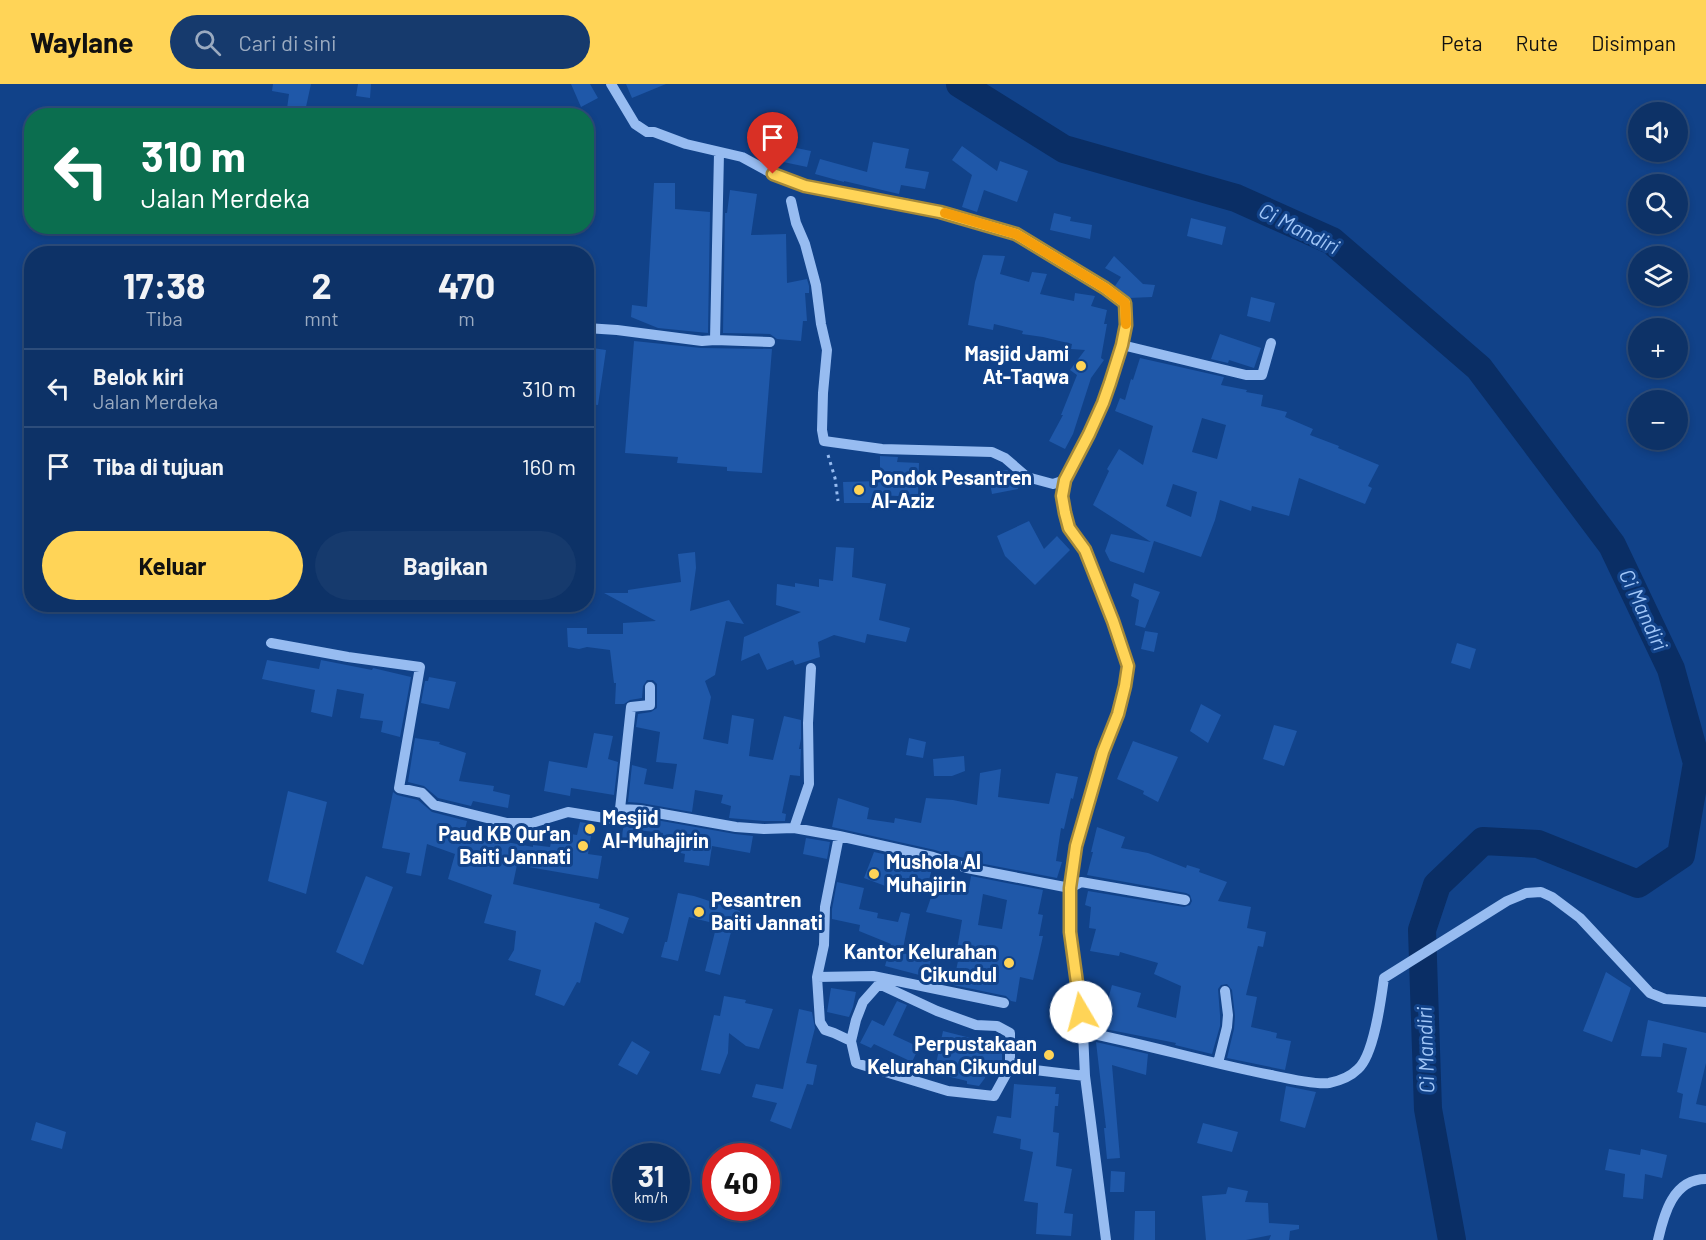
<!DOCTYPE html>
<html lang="id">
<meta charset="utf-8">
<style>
body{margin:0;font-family:Barlow,sans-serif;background:#163a6d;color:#f1f3f6;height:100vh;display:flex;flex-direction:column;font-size:22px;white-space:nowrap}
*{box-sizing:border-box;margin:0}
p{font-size:20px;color:#9aaac0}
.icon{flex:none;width:33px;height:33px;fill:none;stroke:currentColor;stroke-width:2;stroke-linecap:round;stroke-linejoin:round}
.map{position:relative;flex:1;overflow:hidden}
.drawer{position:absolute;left:24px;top:162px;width:570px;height:366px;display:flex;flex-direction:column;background:#0d3267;border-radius:24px;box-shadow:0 3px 9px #0003,0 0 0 2px #2d4d7b}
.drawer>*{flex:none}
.banner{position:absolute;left:24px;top:24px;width:570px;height:126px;border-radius:24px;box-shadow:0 3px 9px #0003,0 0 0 2px #2d4d7b;background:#0b6e4f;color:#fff;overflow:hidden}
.controls{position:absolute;left:1628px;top:18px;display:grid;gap:12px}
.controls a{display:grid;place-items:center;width:60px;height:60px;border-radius:50%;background:#0d3267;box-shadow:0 3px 9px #0003,0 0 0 2px #2d4d7b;font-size:30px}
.speed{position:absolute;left:612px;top:1059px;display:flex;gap:12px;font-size:30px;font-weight:700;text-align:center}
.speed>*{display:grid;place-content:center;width:78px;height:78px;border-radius:50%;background:#0d3267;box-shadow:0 3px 9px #0003,0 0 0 2px #2d4d7b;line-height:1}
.speed small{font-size:15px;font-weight:400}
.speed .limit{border:9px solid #d22;background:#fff;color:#111}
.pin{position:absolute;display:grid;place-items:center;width:51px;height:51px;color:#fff;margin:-62px -26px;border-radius:50% 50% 50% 0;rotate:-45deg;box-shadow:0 0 6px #0007}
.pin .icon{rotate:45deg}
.me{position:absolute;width:66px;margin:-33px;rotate:352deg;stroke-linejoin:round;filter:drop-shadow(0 0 4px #0008)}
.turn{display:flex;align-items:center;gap:21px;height:126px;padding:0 18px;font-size:27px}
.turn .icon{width:78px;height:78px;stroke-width:2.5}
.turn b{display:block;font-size:42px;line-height:51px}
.eta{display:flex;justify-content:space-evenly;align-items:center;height:102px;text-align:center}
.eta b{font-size:36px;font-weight:700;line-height:42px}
.action{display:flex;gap:12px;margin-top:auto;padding:12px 18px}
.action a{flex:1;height:69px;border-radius:36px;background:#ffd457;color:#111;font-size:24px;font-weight:700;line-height:69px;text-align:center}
.action a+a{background:#163a6d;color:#f1f3f6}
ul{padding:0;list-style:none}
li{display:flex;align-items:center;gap:18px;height:78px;padding:0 18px;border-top:2px solid #2d4d7b}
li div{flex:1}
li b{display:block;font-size:22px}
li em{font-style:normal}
header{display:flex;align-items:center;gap:36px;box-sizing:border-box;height:84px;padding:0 30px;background:#ffd457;color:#111}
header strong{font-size:28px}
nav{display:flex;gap:33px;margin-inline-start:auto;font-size:21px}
.search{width:420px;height:54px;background:#163a6d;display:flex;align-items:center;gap:15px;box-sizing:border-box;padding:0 21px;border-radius:33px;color:#9aaac0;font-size:22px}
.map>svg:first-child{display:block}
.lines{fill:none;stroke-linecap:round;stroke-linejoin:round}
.river{stroke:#0a2e65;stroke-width:28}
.building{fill:#1f58a9;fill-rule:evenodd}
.path{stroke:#97bcf1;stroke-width:3;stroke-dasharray:3 4.5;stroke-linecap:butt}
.minor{stroke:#97bcf1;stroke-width:10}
.route-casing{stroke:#a68a39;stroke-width:15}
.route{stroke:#ffd457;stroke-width:10}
.slow{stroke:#f59e0b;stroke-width:10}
.poi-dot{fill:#ffd457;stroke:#114289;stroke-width:2}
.labels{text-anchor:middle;stroke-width:6;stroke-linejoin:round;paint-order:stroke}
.poi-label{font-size:20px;font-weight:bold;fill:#fff;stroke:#114289;text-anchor:end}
.water-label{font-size:21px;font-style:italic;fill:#a2c7f8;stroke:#114289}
</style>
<header>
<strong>Waylane</strong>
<div class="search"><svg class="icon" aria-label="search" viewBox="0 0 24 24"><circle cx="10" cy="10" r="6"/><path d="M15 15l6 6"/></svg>Cari di sini</div>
<nav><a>Peta</a><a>Rute</a><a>Disimpan</a></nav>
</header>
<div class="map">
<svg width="1706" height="1156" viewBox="0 0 1706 1156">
<rect width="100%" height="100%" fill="#114289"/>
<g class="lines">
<path class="river" d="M960,0l104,65 172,49 96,43 147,127 133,177 59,124 26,94 -16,92 -43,29 -100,-40 -55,-3 -46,44 -15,45 6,179 24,131"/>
</g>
<path class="building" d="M273,0h38l-7,32h-18l3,-22 -17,-3z
M358,0h13l-1,14 -14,-2z
M571,0h19l8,14 -17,9z
M626,0h40l-34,14z
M873,58l36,7 -4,19 24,4 -4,17 -24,-4 -2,9 -55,-13v1l-29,-8 5,-15 47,13z
M772,59l39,8 -4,16 -38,-8z
M962,62l35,25 3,-10 28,10 -11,31 -33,-12 -7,22 -15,-5 10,-32 -20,-15z
M654,99h21v26l35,3 -2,121 -50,-5 -27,-11 1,-12 15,2z
M730,106l27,4 -6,41 35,-1 1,49 20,-4 2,7v7h-4l2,28h-4l-2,20 -24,-2 -7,-5 -47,-1 2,-120h2z
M1054,129l17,4 -1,4 22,4 -2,14 -40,-9z
M1191,134l35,9 -4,18 -35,-9z
M983,171l22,1 -5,18 29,8 3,-10 15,2 -7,20 34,7 1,-8 20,3 -4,10 16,4 -3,14h3l-6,34 3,2 -13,18 -18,56 -8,15 -16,-8 14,-26h-2l16,-40 -7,-5 15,-20 -14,-1 1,-5 -29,-7 -21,-3 1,-3 -29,-7 -1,6 -25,-5 7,-43z
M1114,172l29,28 12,1 -3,12 -23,1 -14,-12 6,-9 -16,-9z
M1251,213l24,6 -5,19 -23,-6z
M1220,250l41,14 -7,20 -25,-8 -1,3 -17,-4z
M634,257l67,7 71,1 -10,124 -35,-2v-4l-50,-4 1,-6 -53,-4z
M586,263l20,3 -8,55 -12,-1z
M1140,274l84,19 -3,8 26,5 -1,2 17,3 -2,11 26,6 -2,5 28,12 -3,6 29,11 -1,2 41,17 -11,21 4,2 -7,16 -66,-26 -10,38 -37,-10 -1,5 -31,-11 -5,20 -14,37 -47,-16 -10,32 -34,-12 -5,-10 6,-17 40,8 -58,-37 16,-34 -2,-2 12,-20 24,16 10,-39 -38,-15 5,-13 5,2 6,-21 2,1zM1202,334l24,7 -9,34 -25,-7zM1173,400l24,8 -6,25 -25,-11z
M880,372l18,1 -1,5 22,1 -1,34 -41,-2 1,8h-34l-1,-21 37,-1z
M1007,386l9,7 2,12 -26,5 -4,-21z
M1029,437l15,28 13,-13 13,14 -35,35 -30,-29 -8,-20z
M836,463l18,1 -2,29 34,7 -7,36 31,8 -4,14 -39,-8 -2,9 -31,-8 -16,7 2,15 -25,8 -2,-5 -26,10 -8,-17 -18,8 3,-24 57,-25 -25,-7 1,-21 18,3v-4l24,4v-8l14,2z
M695,468l1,16 -6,43 39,-11 15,24 -18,-3 -11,54 -10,6 6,16 -8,42 25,5 4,-29 22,4 -5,37 24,4 11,-44 17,4v19l-2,10h2l-1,27 -10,-1 -8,38 4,1 -1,7h-21l-35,-3 2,-12 -10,-3 2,-8 -28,-5 -3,22 -51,-9 -13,-1 4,-37 15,4 -3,15 29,5 4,-25 -21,-2 4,-30 -24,-5 2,-13 13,-2 6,-4v-24l-4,-4h-6l-4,6 -1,12 -12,2 -6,4h-9l1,-21h-2l-4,-33 -23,-3 -8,2 -11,-2 -1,-19h20v6h36v-11l33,-2 -52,-28h24v-3l53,-8 -3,-28z
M1134,499l26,9 -15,36 -10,-3 4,-25 -8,-4z
M1145,547l13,2 -4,19 -13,-3z
M1457,559l19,6 -6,20 -19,-6z
M267,576l52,9 2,-9 51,10 1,-2 38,9 -11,60 -19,-5 2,-11 -23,-3 4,-24 -27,-5 -5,28 -21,-5 4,-22 -53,-11z
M429,593l27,5 -7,27 -28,-6 4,-22h3z
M1201,620l20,11 -13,28 -18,-12z
M1274,641l23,6 -13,35 -21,-7z
M594,649l19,3 -5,23 10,3 -4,33 -43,-7 -1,8 -26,-5 5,-30 38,7z
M415,654l25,4 -1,2 27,9 -7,28 35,5 -1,5 17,4 -2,13 -35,-7 -2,5 -33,-8 -14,-12 -16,-4z
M909,654l17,4 -3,16 -17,-3z
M1133,657l45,16 -20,45 -15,-8 1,-3 -27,-12z
M964,672l1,15 -13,5h-18l-1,-17z
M1001,685l-3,28 51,7 7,-31 22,4 -5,22 -2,-1 -7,31 -3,-1 -5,33 6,1 -5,16 -83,-16v-2l-23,-5 -16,-5 -103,-23 6,-29 31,10 -2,11 27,4 1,-5 26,5 5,-25 27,2 24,5 3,-32z
M288,707l39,11 -21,92 -38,-13z
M393,708l4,3 21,5 14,12 35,9 -2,8 7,2 -1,4 62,12v-2l17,2 3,-16 24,4 3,-13 13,2 -5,30 14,2 -4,23 -81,-14 -4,19 87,20 -1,4 30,10 -6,16 -28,-12 -15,61 -3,-1 -13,24 -29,-11 6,-25 -33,-10 6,-10 2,-19 -32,-8 8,-28 -44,-16 7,-25 -28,-10 -6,32 -15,-3 4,-20 -28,-5z
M626,733h13l96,17 18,2 -3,17 -38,-7 -3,20 -25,-4 1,-8 -25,-6 3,-15 -26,-3 -2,11 -14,-3z
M1097,743l28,10 -4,11 27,5 38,15 1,-3 13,4 -1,3 28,10 -9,19 33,6 -4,21 19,4 -3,15 -5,-1 -12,49 11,2 -6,30 26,6 -1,5 15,3 -6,29 -58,-12 7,-29 1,-13 -3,-26 -5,-6 -6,1 -3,4 2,26v11l-8,28 -37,-9 1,-2 -76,-15 12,-43 29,8 -4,14 39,11 5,-32 -27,-12 4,-11 -38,-11 -1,4 -29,-5 6,-22 -7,-1 2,-21 -6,-2 3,-14 96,16 6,-2 2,-4 -2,-6 -4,-2 -99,-18 6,-23h-2z
M806,754l24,4 -3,17 -24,-5z
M874,768l59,13 -6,22 -35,-10 -4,10 -24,-9z
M366,792l27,11 -30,78 -27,-13z
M971,792l72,14 -5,24 5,1 -4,21h4l-10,44 -13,-3 -4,25 -5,-1 -5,-5 -53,-11 5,-24h-3l7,-41 -36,-8 11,-32 32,8zM983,810l24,6 -5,29 -24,-4z
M837,798l27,6 -5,21 19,4 -1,5 21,4 3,-10 9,2 -8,39 29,7 -4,17 -42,-11 6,-22 -32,-13 1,-6 -28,-6v-10z
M678,809l16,3 46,15 -5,18 -3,-1 -12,47 -15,-4 12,-47 -28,-7 -11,44 -17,-4 4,-15h2z
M1606,888l25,16 -19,54 -29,-11z
M831,904l25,4 -3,15 -4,10 -22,-5z
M724,912l22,4 -1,3 28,6 -14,40 -13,-3 -17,-13 -1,20 -8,21 -19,-4 13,-55 6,1z
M897,917l10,4 -14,30 26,12 -7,15 -38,-18 -3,4 -11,-5 12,-23 12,6z
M799,925l13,3 3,16 -9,35 11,2 -4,20 -6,-1 -16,45 -21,-8 7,-18 -25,-6 4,-13 27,5z
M1648,936l58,13v30l-10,41 10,2v17l-27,-5 4,-24 -6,-2 10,-44 -24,-5 -2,14 -20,-1z
M943,947l59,15v16l-2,6 -14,-5 -1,15 -6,8 -12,-2v-3l-33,-8z
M632,957l18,11 -13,23 -19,-10z
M1096,958l52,12 -2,21 -34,-10 8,93 -13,1 -3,-31h2z
M1014,1000l42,3 -1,7h4l-1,12h-3l-2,26 6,1 -3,33 16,3 -8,44 9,1 -2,22 -35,-2 2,-31 -14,-2 9,-49 -13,-3 1,-10 -28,-6 4,-17 14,2z
M1286,1002l30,6 -11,36 -25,-7z
M36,1038l30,10 -4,17 -31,-9z
M1203,1039l35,9 -6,20 -35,-9z
M1609,1065l31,6 1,-6 26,6 -5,23 -17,-4 -2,25 -20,-2 2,-23 -20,-4z
M1111,1087l14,1 -1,20h-14z
M1228,1103l20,4 -3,11 23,1 1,20 30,2v4l-9,2 -1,9h-20l2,-5 -25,5h-40l-4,-44 24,-2z
M1135,1127h20v29h-21z"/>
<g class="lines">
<path class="path" d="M828,371l7,23 3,23"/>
<path class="minor" d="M611,0l24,40 12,8h7l32,12 56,13 31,17 32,12 103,18 49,11 58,19 90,54 20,16 1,21 -4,20 -19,58 -22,48 -16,29 -3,16 3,17 4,15 16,23 28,70 15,45 -3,20 -7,28 -15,38 -27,94 -6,42v44l13,100 2,44 21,164
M791,117l5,22 9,21 11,41 5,39 6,26 -4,43 -1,37 2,11 58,8 110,3 13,6 22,19 26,7 12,-4
M586,244l31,2 85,11 13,-1 4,-187
M715,256l55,2
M1122,261l124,30h16l9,-32
M271,559l77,14 72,10 -21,121 23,5 12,12 73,18h25l36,-11 49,8 3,-11 20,1 96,17 28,2 30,-1 45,8 94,21 34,11 103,20 11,-6 104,18
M620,725l11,-102 19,-2v-18
M794,744l15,-44 -1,-61 3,-55
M839,752l-14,71 -1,38 -7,32 3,45 5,8 9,3 17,8
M817,893l56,-1 131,27
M879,900l58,27 39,14 21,1 13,7v34l-16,29 -46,-5 -92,-28 -5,-22 5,-21 7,-18z
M1083,948c63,12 125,31 188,43 14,3 45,10 58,8 10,-2 22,-7 29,-14 16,-14 23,-69 26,-91l123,-77 19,-8 15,-1 11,5 28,21 70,75 15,6 41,3
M1218,979l9,-36 1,-12 -3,-24
M1010,983l75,9
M1658,1156c6,-26 15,-61 48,-61"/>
</g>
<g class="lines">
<g class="route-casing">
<path id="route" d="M773,90l32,12 135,26 76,22 89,54 20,15 1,22 -4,20 -12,38 -7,20 -14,31 -24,46 -3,16 3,17 4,15 16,22 28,71 15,45 -3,20 -7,28 -15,38 -27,94 -6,42v44l11,80"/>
</g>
<use href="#route" class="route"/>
<path class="slow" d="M945,129l71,21 89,54 20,15 1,21"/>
</g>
<g class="poi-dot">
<circle cx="1081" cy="282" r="6"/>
<circle cx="859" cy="406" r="6"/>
<circle cx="590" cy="745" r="6"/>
<circle cx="583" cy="762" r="6"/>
<circle cx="874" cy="790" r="6"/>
<circle cx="699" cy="828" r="6"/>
<circle cx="1009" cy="879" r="6"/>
<circle cx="1049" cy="971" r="6"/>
</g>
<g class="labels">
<g class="poi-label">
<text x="1069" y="277">Masjid Jami<tspan x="1069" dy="23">At-Taqwa</tspan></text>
<text x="871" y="401" text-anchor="start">Pondok Pesantren<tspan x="871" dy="23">Al-Aziz</tspan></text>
<text x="602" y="741" text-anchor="start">Mesjid<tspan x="602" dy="23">Al-Muhajirin</tspan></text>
<text x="571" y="757">Paud KB Qur'an<tspan x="571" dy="23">Baiti Jannati</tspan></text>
<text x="886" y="785" text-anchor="start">Mushola Al<tspan x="886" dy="23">Muhajirin</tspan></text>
<text x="711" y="823" text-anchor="start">Pesantren<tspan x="711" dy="23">Baiti Jannati</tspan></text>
<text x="997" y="875">Kantor Kelurahan<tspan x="997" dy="23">Cikundul</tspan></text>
<text x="1037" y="967">Perpustakaan<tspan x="1037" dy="23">Kelurahan Cikundul</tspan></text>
</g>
<g class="water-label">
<text transform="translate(1299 145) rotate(27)" y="7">Ci Mandiri</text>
<text transform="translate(1643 526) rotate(65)" y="7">Ci Mandiri</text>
<text transform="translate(1426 966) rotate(-92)" y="7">Ci Mandiri</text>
</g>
</g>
</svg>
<div class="controls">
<a><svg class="icon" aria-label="sound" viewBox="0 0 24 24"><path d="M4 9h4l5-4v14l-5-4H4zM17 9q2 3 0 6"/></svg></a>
<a><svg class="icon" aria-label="search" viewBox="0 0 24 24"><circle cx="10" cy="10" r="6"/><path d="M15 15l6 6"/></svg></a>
<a><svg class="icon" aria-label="layers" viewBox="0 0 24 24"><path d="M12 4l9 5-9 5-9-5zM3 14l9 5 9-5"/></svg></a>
<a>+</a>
<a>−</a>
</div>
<div class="speed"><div>31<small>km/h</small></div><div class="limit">40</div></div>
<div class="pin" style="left:773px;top:90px;background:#d93025"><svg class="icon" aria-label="arrive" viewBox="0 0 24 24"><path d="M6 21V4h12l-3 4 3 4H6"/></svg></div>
<svg class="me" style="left:1081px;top:928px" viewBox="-20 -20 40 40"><circle r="19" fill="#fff"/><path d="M0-13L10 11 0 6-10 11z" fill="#ffd457"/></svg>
<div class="banner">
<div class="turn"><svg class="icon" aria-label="left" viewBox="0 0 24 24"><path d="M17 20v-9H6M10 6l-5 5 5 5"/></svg><div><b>310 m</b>Jalan Merdeka</div></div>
</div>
<section class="drawer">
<div class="eta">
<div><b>17:38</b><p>Tiba</p></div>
<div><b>2</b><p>mnt</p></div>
<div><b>470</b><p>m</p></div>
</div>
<ul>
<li><svg class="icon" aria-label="left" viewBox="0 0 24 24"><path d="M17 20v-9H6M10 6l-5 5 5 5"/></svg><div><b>Belok kiri</b><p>Jalan Merdeka</p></div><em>310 m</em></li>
<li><svg class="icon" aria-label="arrive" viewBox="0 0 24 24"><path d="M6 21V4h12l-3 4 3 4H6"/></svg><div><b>Tiba di tujuan</b></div><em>160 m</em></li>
</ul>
<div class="action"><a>Keluar</a><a>Bagikan</a></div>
</section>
</div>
